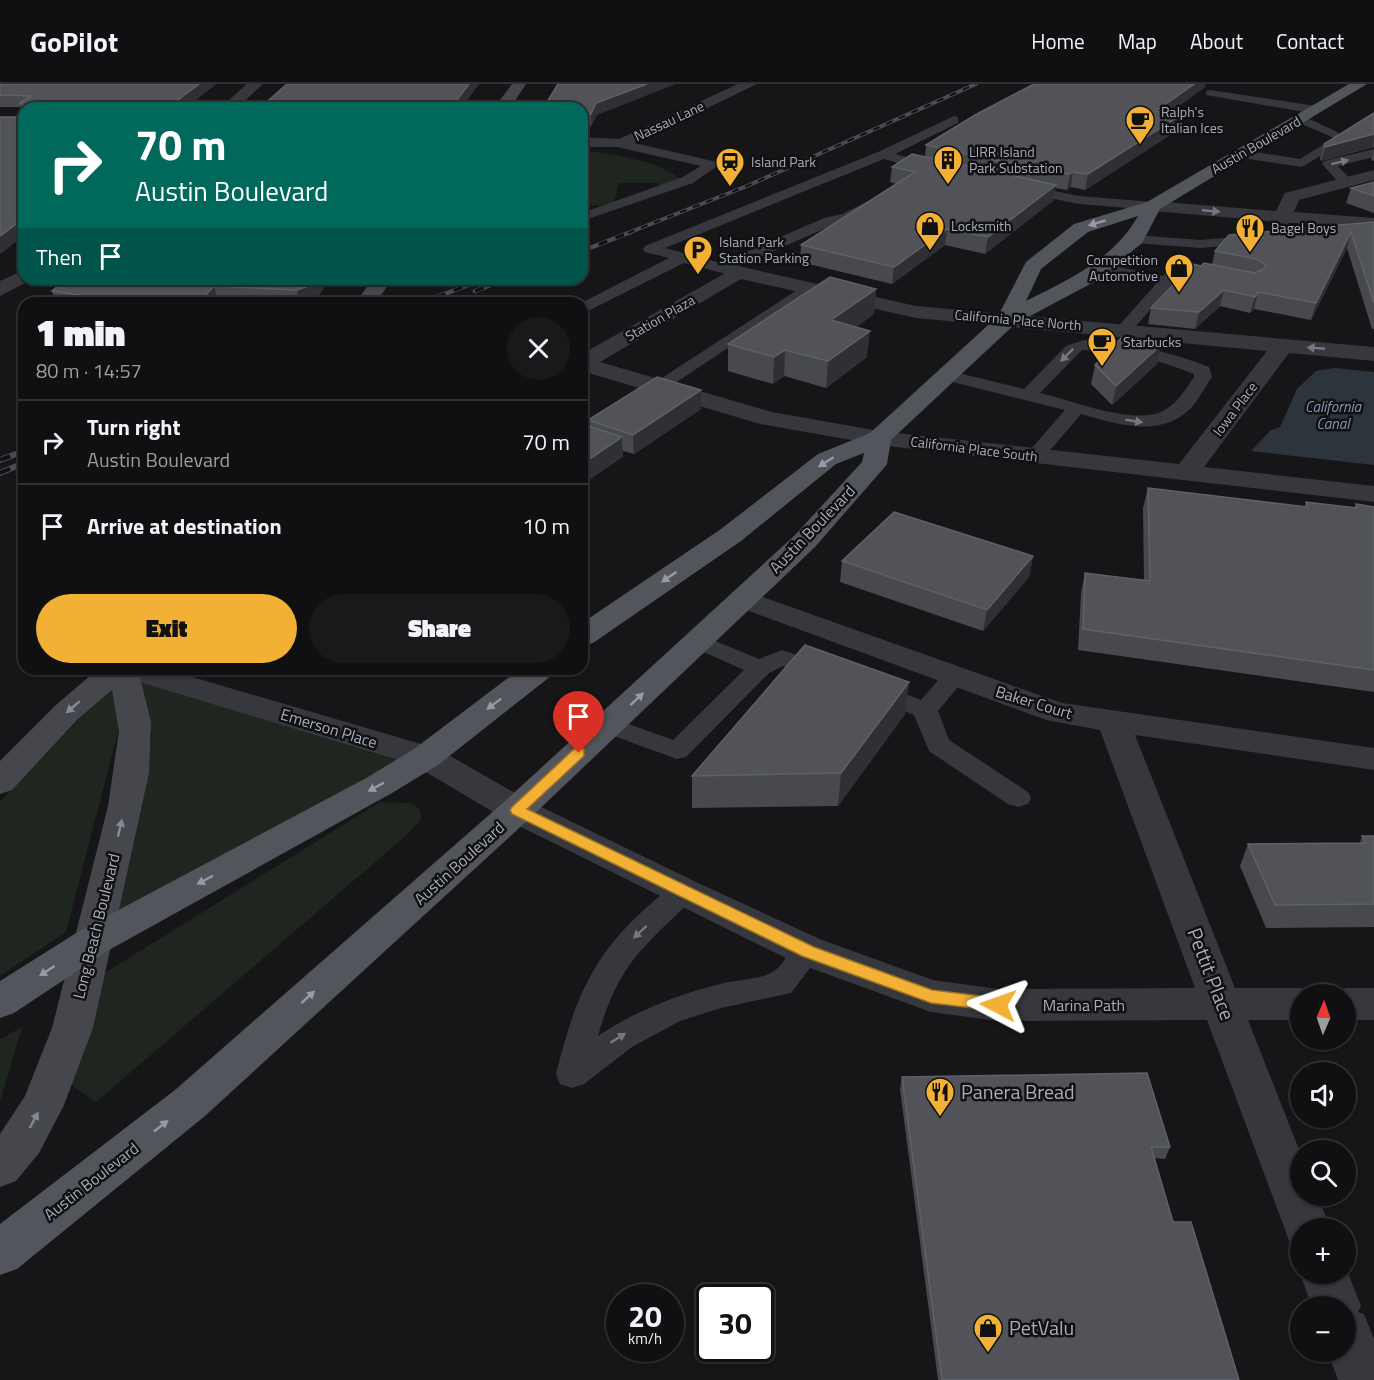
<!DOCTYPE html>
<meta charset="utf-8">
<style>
body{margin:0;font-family:"Titillium Web",sans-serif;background:#19191b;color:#f1f3f6;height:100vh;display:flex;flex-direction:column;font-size:22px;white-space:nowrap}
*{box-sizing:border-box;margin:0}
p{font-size:20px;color:#9c9d9f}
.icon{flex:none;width:33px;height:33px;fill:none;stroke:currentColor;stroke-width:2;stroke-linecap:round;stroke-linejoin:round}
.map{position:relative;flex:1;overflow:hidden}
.side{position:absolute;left:18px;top:213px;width:570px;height:378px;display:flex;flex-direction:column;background:#101012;border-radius:18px;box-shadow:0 2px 4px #0004,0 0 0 2px #303032}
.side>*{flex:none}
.guide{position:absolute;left:18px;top:18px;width:570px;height:183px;border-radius:18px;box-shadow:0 2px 4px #0004,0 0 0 2px #303032;background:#00695c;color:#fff;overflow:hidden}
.needle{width:39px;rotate:2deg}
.buttons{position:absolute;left:1290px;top:900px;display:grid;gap:12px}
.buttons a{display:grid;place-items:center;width:66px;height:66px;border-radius:50%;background:#101012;box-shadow:0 2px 4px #0004,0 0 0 2px #303032;font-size:30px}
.speed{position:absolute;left:606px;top:1200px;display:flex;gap:12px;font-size:30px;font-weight:700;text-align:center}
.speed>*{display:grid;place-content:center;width:78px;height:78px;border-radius:50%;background:#101012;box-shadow:0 2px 4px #0004,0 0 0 2px #303032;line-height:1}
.speed small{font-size:15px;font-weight:400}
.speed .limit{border:3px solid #111;border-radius:9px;background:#fff;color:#111}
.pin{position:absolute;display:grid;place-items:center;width:51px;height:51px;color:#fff;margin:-62px -26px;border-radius:50% 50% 50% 0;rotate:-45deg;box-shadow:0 0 6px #0007}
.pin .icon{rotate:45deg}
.me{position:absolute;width:66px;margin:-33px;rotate:274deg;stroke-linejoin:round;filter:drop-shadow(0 0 4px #0008)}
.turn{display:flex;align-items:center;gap:21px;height:126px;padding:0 18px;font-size:27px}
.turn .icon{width:78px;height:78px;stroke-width:2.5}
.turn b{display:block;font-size:42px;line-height:51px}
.then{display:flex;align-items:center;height:57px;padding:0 18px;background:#0003;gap:12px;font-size:22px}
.round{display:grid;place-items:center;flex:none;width:63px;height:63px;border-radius:32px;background:#19191b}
.overview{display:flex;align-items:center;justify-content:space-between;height:102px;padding:0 18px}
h1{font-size:36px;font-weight:800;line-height:45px}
.button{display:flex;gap:12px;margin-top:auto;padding:12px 18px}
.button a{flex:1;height:69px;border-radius:36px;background:#f2b134;color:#111;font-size:24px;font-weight:800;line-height:69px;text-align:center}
.button a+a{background:#19191b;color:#f1f3f6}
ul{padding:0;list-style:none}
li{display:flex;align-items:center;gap:18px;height:84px;padding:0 18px;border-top:2px solid #303032}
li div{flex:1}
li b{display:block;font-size:22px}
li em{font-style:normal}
header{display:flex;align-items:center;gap:36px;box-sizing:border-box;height:84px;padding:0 30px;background:#101012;border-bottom:2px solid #303032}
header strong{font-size:28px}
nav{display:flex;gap:33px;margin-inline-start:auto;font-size:21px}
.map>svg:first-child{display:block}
.green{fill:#1e261f}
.water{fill:#2c353c}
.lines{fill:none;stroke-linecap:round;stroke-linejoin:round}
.service{fill:#37383d;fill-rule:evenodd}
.minor{fill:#37383d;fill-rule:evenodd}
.secondary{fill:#45474d;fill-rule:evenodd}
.primary{fill:#53555c;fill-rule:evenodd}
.rail-far2-casing{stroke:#4a4c52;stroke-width:4}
.rail-far1-casing{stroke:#4a4c52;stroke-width:4.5}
.rail-casing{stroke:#4a4c52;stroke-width:6}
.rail-far2{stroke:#111113;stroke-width:2;stroke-dasharray:7;stroke-linecap:butt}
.rail-far1{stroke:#111113;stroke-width:3;stroke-dasharray:9;stroke-linecap:butt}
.rail{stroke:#111113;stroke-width:4;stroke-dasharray:11;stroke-linecap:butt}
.wall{fill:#47494d}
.shaded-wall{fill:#2f3033}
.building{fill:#525359;stroke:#5f6168;stroke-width:1.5}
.oneway{fill:#757881}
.oneway2{fill:#979ba6}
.oneway3{fill:#858993}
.route{fill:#f2b134;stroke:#9d7322;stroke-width:1.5}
.labels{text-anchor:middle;stroke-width:5;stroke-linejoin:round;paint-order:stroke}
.far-poi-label{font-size:14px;fill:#a8adb8;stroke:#111113;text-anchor:start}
.far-street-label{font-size:14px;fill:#a8adb8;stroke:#111113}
.far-water-label{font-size:15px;font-style:italic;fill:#7f9bb3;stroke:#111113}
.street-label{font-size:16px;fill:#a8adb8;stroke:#111113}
.near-street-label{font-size:20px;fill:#a8adb8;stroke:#111113}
.near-poi-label{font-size:20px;fill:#a8adb8;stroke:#111113;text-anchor:start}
</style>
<header>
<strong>GoPilot</strong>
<nav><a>Home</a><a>Map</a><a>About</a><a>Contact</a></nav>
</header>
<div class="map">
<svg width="1374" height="1296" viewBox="0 0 1374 1296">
<rect width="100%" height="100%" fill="#161618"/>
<path class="green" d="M582,67c26,1 82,11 100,30l-23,8v-6h-40l-6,23 -31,-1z
M138,596l264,82 -292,157 42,-184z
M111,601l9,39 -54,208 -66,44v-174z
M380,718l31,1 9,7 1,9 -13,15 -312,268 -26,-18 16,-37 17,-73z
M22,943l-22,75v-63z"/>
<path class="water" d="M1335,284l39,4v93l-123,-14 20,-21 9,-3 17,-38 19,-18z"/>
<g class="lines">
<path class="service" d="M1210,6l106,16 6,4 -6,4 -110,-19v-4z
M1301,31l49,23 -48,29 -60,-9 -6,-4 6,-4 58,9 34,-21 -37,-16v-6z
M954,32l4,1v6l-63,31 44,12v6l-5,1 -50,-14 -219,89 56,15 103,-45 18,-4 26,-13h10v6l-27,14 -18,4 -96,42 6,2 3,3 -3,3 -5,2 -54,-14 -102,51 -1,-11 88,-45 -24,-6 -2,-3 2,-3 233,-94z
M621,56l96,22 2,3 -26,18 -111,38v-8l101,-36 18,-11 -84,-19v-6z
M1374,65v8l-36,9 15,16 -2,3h-10l-19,-21 2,-3z
M1020,100l59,12 74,6 7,4 -7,4 -74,-6 -64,-13 -2,-3z
M1283,129l7,4 -5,21 -7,4 -78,6 -65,-5 -7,-4 7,-4 65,5 72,-6 4,-17z
M1099,179l64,13 10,-11 5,-2 48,10 2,3 -8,5 -38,-8 -53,61 -6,1 -8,-5 41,-46 -62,-13 -3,-3 3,-3z
M808,199l8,5 -2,3 -151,100h-12l-3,-4z
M1084,256c42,1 86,12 125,27l3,10c-7,10 -13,22 -21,31 -30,31 -75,16 -110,6l-40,47 -7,2 -10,-6 41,-47 -125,-31 -3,-4 9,-5 78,19 42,-43zM1082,266c38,0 77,10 112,24v3c-9,13 -16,26 -31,34 -28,15 -92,-11 -123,-18z
M698,550l61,25 23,-9 50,17 3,5 -3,5 -9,2 -40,-13 -14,7 -83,84 -9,2 -77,-28 -4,-6 4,-6 9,-2 64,23 71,-70 -54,-24 -4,-5 4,-5z
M955,585l9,2 3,5 -29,35 11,29 79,52 3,6 -3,6 -10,3 -10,-3 -79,-53 -15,-36 -49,-19 -3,-5 3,-5 9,-3 47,17 25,-29z
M683,797l10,4 4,7 -4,7c-51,49 -75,66 -95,137 37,-25 79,-41 122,-52 15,-4 35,-4 49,-10 22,-9 18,-41 50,-31l4,8 -32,42 -70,15 -41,13 -48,26 -48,37 -12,4 -12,-4 -4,-10c18,-71 34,-116 90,-166 12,-10 22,-22 37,-27z"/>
<path class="minor" d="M247,0h16l-26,24h-17z
M738,0h19l-130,63h-45v-10l37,2z
M1374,86v10l-75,20 -5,12 80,6v12l-221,-19 -9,-5 9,-5 123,10 9,-18z
M738,182l178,40 458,41v14l-85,-8 -85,114 170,19v16l-495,-57 -119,-21 -178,-53v-17zM741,195l175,39 351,33 -88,113 -300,-33 -107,-19 -172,-50z
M24,186v9l7,1 -31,16v-15z
M743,506l319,113 312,45v22l-239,-35 100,253h65l15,6h-15v26h-52l52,132v44h18l12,32h-30v19l-10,-4 -83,-223 -209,1 -67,-9 -137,-50 -289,-143 -91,-54 -294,-89 -5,-7h50l273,80 91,52 167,81 126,58 111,40 65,9 197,-1 -95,-258 -54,-10 -313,-115 -5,-6 5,-6z
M1346,904h28v32h-28v-26h-15z
M1346,1184l15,38 -3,6 6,2 10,25v41h-36l-10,-28h18v-46h-34l-12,-32h46z"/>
<path class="secondary" d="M512,0h14l-16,24h-16z
M372,195h20l-16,24h-20z
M98,585h40l13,53 -2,51 -56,255 -29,77 -25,48 -23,28 -16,6v-53l25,-38 27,-68 56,-222 11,-75 -7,-41 -34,29 -66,71 -12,4v-33l56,-56z"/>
<path class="primary" d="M1349,0h18l-207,125 -18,34 -46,38 -81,43 -124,116 -4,24 -4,5 -68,78 -286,272 -324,297 -188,153 -17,6v-51l175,-134 330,-289 290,-266 67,-73 2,-9 -28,11 -95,77 -148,102 -11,3v-23l139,-94 97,-75 52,-21 128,-117 28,-54 48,-38 73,-22zM1138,132c-24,43 -70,64 -112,85l15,-32 47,-37z
M520,585h36l-5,7 -113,89 -46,28 -283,157 -95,63 -14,5v-37l81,-51 287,-153 46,-28z"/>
<g class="rail-far2-casing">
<path id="rail-far2" d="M628,149l119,-47 229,-102"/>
</g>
<g class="rail-far1-casing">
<path id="rail-far1" d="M582,167l49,-19
M475,207l32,-12
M420,219l65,-24"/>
</g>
<g class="rail-casing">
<path id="rail" d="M0,376l24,-9
M0,389l24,-10"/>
</g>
<use href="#rail-far2" class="rail-far2"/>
<use href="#rail-far1" class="rail-far1"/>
<use href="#rail" class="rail"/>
</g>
<path class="wall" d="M0,0h216l-31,24h-161v127l-24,19 22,-144v-3h-22z
M558,0l39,31 -6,11h-9v-18h-35v-6z
M1205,3l-36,26 9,17 -93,60 -14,-3 -4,3 -12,-2 -2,13 -68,53 -40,-9 -53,39 -92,-22 1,-17 95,-61 -6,-2 2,-15 33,-10 1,-12z
M1374,29v34l-53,14 -1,-2 4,-15z
M1374,65v12l-3,-1z
M1374,98v31l-28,-10 5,-15z
M1374,138v107h-2l-25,-81 -36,72 -57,-11 -4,4 -30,-7 -25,23 -47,-5 3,-16 50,-42 11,-2 3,-13z
M66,195h265l-17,22 -5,2h-253l-4,-12z
M876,205l-2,25 -18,13 11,30 -41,31 -42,-12 -11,8 -45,-13v-27z
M1157,280l-45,41 -21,-21 4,-19z
M701,306v19l-67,45 -11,-3v6l-35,-31v-6z
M1148,404l157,19 1,-5 48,6 2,-4 18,3v185l-296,-42 3,-57 4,-20 59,7 -1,-72z
M1033,472l-4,21 -46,54 -143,-49 2,-21z
M905,630l-67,92 -146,2v-32z
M1362,752h12v91l-108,1 -26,-62 8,-22 112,-1z
M902,993l268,70 -5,12 -11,-1 19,64 66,158h-301l-38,-291z"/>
<path class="shaded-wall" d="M199,0h17l-31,24h-18z
M469,0h10l-17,24h-11z
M647,0h29l-79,31 -6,11v-12l5,-11z
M1194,0h12l-1,3 -52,38 3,-14z
M1181,31l-3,15 -93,60 3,-16z
M1374,50l-1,13 -52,14 4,-14z
M1073,88l-2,15 -4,3 3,-16z
M1056,101l-3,16 -68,53 3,-17z
M24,134v17l-24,19v-18z
M947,145l-2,16 -53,39 2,-17z
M1351,148l-4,16 -36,72 5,-17z
M316,195h15l-17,22 -5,2h-10l-2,-13z
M214,202l4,17h-19z
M876,205l-2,25 -45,33 2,-27z
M1224,206l-4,16 -25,23 4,-17z
M1258,208l-4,17 -4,4 5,-16z
M870,247l-3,26 -41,31 2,-27z
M1161,261l-4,19 -45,41 4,-19z
M785,266l-1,26 -11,8 1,-27z
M701,306v19l-67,45 -1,-19z
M622,353l1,20 -41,28v-21z
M1033,472l-4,21 -46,54 4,-21z
M909,598l-4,32 -67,92 3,-33z"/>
<path class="building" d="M0,0h199l-32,24h-143v110l-24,18v-119h22l1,-12 -3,-2 11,-7 -31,-1z
M287,0h182l-18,24h-191z
M558,0h89l-51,19 -5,11h-9v-6h-34l3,-6h-4z
M1034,0h160l-38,27 25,4 -93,59 -15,-2 -3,2 -44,-7 -100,-22 49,-30z
M1374,29v21l-49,13 -1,-3z
M912,70l144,31 -68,52 -41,-8 -53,38 -93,-22 114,-73 -23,-5z
M1374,98v14l-23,-8z
M1374,138v81l-23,-71 -35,71 -58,-11 -3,5 -31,-7 -25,22 -48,-4 42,-44 8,2 3,-3 51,10 10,-5v-4l-9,-5 -41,-8 14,-16z
M830,193l46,12 -45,31 39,11 -42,30 -43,-11 -11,7 -46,-13z
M66,195h250l-5,6 -14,5 -83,-4 -15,17h-36l-41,-2 -70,-10z
M1122,253l39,8 -45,41 -21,-21z
M657,293l44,13 -68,45 -45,-15z
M582,340l40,13 -40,27z
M1148,404l159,19 -1,-5 51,6 -1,-4 18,3v163l-291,-41 2,-56 65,8z
M894,428l139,44 -46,54 -145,-49z
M805,561l104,37 -68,91 -149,3z
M1362,752h12v68l-99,1 -27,-61 118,-1z
M1147,989l23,74h-19l22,75h18l48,158h-297l-40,-303z"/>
<defs><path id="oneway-solid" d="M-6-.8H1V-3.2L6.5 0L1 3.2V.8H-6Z" transform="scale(1.5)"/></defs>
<g class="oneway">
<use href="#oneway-solid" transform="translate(1340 78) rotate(-14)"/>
<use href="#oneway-solid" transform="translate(1211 127) rotate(5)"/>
<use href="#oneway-solid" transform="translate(1316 264) rotate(-175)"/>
<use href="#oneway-solid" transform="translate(1067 271) rotate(135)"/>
<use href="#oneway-solid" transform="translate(1134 337) rotate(9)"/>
<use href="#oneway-solid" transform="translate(640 848) rotate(137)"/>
<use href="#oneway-solid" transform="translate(618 954) rotate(-32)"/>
</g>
<g class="oneway2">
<use href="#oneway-solid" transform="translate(1097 139) rotate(163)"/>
<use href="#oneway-solid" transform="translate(826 378) rotate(148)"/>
<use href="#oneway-solid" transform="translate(669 493) rotate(146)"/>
<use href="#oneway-solid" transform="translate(637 615) rotate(-43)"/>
<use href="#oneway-solid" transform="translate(494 620) rotate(143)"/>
<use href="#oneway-solid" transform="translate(376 703) rotate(151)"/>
<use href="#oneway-solid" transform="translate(205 796) rotate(152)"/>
<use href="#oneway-solid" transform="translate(47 887) rotate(147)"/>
<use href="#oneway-solid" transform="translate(308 913) rotate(-42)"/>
<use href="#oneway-solid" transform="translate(161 1042) rotate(-38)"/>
</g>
<g class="oneway3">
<use href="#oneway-solid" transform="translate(73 623) rotate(139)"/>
<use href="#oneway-solid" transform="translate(120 744) rotate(-77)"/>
<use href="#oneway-solid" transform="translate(34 1036) rotate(-62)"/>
</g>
<path class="route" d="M579,664l5,1v7l-57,53 287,138 118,43 66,8 6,2 3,5 -3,4 -6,2 -67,-8 -129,-47 -290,-142 -2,-4 2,-3 62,-58z"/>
<defs>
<g id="cafe-pin" transform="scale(1.5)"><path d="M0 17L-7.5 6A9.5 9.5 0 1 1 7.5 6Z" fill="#f2b134" stroke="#111113"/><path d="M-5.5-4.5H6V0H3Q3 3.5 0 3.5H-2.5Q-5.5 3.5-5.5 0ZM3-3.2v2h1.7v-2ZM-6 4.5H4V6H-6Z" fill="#111"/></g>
<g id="building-pin" transform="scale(1.5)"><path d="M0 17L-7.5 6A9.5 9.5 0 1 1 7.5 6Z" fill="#f2b134" stroke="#111113"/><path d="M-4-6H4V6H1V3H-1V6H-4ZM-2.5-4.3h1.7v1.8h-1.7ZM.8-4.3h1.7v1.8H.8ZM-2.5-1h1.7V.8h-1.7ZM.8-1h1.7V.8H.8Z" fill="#111"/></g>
<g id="station-pin" transform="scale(1.5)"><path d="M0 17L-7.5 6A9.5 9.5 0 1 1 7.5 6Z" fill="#f2b134" stroke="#111113"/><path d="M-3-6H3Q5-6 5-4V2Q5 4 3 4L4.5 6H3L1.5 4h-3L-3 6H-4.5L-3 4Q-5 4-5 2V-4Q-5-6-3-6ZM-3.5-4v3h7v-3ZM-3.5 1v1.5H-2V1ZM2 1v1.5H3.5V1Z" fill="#111"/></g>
<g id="shop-pin" transform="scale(1.5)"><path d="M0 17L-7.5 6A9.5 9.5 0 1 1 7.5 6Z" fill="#f2b134" stroke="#111113"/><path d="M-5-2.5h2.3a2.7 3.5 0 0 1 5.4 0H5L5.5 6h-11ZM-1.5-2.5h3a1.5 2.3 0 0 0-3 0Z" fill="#111"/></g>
<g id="restaurant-pin" transform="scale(1.5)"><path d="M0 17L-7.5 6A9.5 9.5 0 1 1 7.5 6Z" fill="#f2b134" stroke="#111113"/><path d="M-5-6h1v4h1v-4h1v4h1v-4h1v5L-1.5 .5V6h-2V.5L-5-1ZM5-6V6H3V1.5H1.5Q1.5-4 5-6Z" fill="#111"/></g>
<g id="parking-pin" transform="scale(1.5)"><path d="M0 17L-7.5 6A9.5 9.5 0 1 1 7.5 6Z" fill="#f2b134" stroke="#111113"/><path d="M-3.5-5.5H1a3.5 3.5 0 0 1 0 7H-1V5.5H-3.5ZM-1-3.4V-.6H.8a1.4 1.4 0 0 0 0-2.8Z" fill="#111"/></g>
</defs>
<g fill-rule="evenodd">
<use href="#cafe-pin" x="1140" y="36"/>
<use href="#building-pin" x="948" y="76"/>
<use href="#station-pin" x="730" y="78"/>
<use href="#shop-pin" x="930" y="142"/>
<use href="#restaurant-pin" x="1250" y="144"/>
<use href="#parking-pin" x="698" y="166"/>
<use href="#shop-pin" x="1179" y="184"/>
<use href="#cafe-pin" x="1102" y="258"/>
<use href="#restaurant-pin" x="940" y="1008"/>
<use href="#shop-pin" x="988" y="1244"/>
</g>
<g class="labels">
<g class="far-poi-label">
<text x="1161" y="33">Ralph's<tspan x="1161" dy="16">Italian Ices</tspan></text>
<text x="969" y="73">LIRR Island<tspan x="969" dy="16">Park Substation</tspan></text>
<text x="751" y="83">Island Park</text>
<text x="951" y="147">Locksmith</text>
<text x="1271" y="149">Bagel Boys</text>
<text x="719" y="163">Island Park<tspan x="719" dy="16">Station Parking</tspan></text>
<text x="1158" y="181" text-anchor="end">Competition<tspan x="1158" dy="16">Automotive</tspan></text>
<text x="1123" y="263">Starbucks</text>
</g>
<g class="far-street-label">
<text transform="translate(669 37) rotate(-25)" y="5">Nassau Lane</text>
<text transform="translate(1256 61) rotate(-30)" y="5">Austin Boulevard</text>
<text transform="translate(660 234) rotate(-30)" y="5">Station Plaza</text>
<text transform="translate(1018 236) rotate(5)" y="5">California Place North</text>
<text transform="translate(1235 325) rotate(-53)" y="5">Iowa Place</text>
<text transform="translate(974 365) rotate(7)" y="5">California Place South</text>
</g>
<g class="far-water-label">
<text x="1333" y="328">California<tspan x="1333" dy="17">Canal</tspan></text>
</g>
<g class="street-label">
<text transform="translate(812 445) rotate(-46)" y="6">Austin Boulevard</text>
<text transform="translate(1034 618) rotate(17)" y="6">Baker Court</text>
<text transform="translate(329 644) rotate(17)" y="6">Emerson Place</text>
<text transform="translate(459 779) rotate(-42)" y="6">Austin Boulevard</text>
<text transform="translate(96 842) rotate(-76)" y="6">Long Beach Boulevard</text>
<text x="1084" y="927">Marina Path</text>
<text transform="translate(91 1097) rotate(-38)" y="6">Austin Boulevard</text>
</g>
<g class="near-street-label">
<text transform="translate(1211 890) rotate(69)" y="7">Pettit Place</text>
</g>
<g class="near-poi-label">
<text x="961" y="1015">Panera Bread</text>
<text x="1009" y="1251">PetValu</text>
</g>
</g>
</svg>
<div class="buttons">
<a><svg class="needle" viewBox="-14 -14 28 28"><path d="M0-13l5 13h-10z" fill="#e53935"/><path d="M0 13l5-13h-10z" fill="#9c9d9f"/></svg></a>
<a><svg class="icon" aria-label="sound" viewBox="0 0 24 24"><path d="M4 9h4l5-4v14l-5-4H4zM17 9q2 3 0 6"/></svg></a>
<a><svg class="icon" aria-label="search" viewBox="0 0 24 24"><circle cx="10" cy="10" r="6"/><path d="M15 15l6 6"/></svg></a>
<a>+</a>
<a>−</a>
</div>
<div class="speed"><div>20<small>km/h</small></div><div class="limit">30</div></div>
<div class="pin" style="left:579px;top:669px;background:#d93025"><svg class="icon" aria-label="arrive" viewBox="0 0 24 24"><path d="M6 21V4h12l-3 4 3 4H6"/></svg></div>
<svg class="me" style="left:998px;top:921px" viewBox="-20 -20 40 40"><path d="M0-17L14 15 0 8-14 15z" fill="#f2b134" stroke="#fff" stroke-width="4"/></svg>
<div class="guide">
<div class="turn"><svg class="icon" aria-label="right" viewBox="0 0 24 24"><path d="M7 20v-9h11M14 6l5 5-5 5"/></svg><div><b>70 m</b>Austin Boulevard</div></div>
<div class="then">Then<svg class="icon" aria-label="arrive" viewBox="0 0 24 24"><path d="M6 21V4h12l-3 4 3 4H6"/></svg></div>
</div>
<section class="side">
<div class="overview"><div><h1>1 min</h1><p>80 m · 14:57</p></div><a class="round"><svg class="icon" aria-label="close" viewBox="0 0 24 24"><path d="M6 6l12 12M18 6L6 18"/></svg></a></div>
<ul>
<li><svg class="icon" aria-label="right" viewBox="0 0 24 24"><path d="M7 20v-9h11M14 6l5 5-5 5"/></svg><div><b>Turn right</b><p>Austin Boulevard</p></div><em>70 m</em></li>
<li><svg class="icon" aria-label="arrive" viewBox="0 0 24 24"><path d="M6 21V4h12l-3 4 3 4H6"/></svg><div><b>Arrive at destination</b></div><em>10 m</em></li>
</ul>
<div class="button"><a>Exit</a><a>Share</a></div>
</section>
</div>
